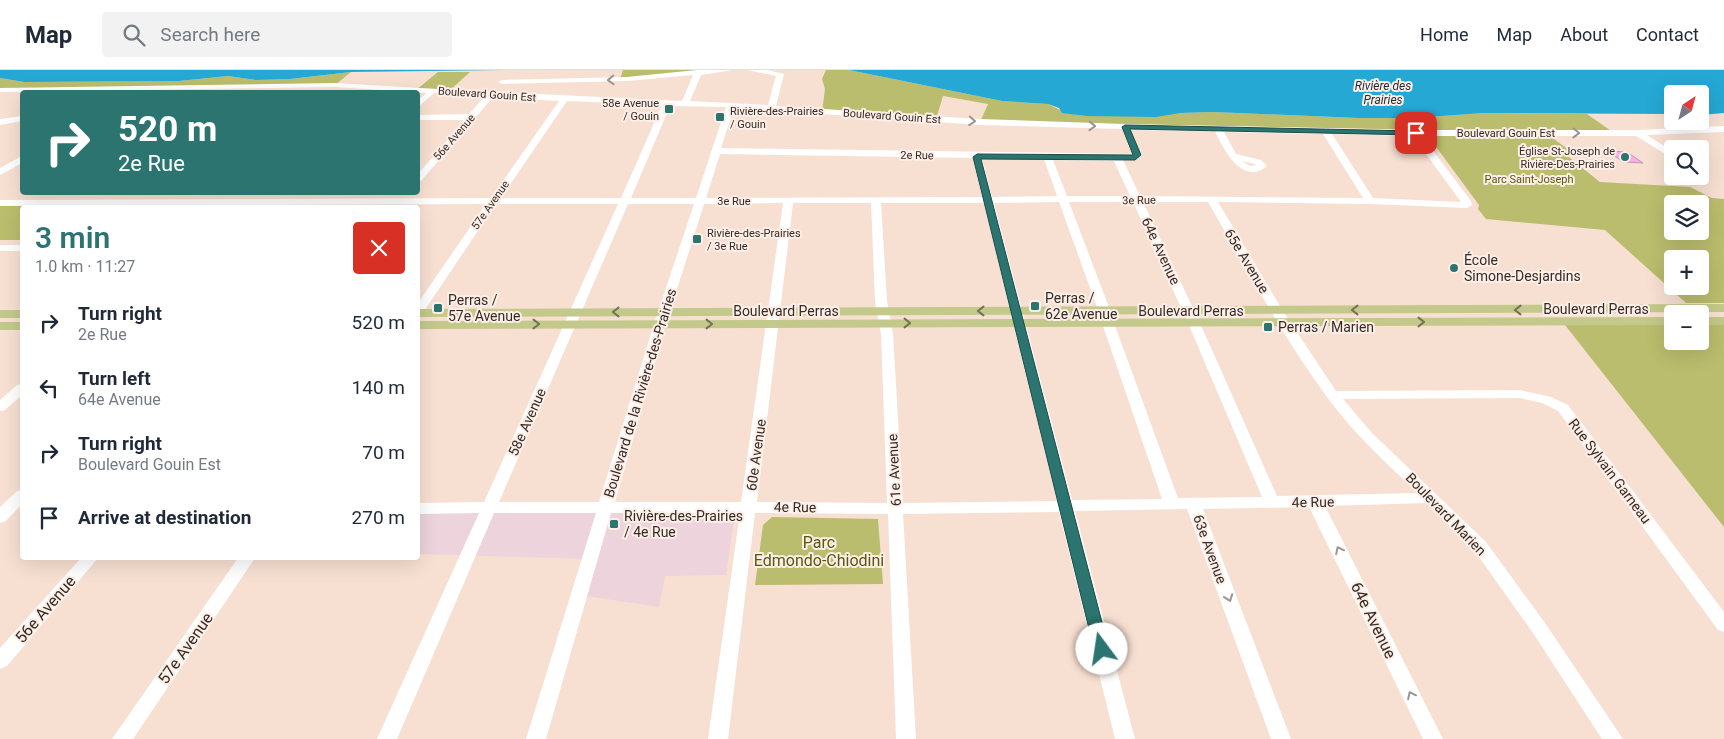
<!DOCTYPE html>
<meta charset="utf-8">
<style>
body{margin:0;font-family:Roboto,sans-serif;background:#f2f2f3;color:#1f2937;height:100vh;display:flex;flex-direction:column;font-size:19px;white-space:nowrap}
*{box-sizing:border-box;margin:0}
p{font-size:16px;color:#747a83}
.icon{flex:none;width:28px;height:28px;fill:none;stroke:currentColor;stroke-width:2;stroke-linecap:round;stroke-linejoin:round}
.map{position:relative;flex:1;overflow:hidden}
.details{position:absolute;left:20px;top:135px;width:400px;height:355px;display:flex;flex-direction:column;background:#fff;border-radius:5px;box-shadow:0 5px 20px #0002}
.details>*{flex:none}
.banner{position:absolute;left:20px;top:20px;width:400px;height:105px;border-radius:5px;box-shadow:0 5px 20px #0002;background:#2b746f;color:#fff;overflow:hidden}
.needle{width:32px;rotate:36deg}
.controls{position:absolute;left:1664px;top:15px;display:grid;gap:10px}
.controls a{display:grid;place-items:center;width:45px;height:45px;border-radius:5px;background:#fff;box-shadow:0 5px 20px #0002;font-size:25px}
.pin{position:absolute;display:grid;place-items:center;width:42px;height:42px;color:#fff;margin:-21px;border-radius:10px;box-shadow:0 2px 8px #0006}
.me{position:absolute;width:55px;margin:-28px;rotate:346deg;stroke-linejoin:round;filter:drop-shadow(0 0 4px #0008)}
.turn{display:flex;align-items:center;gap:18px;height:105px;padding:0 15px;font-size:22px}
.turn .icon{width:65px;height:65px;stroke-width:2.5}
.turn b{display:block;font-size:35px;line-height:42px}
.round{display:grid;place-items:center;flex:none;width:52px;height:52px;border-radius:5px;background:#f2f2f3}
.summary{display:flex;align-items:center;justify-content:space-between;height:85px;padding:0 15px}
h1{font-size:30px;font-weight:600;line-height:38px;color:#2b746f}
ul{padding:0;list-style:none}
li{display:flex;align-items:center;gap:15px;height:65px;padding:0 15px}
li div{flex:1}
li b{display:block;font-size:19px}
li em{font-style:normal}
header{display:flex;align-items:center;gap:30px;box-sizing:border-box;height:70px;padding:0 25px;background:#fff;border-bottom:1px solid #e0e1e3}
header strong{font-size:24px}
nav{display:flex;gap:28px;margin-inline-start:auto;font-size:18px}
.search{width:350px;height:45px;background:#f2f2f3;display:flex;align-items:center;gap:12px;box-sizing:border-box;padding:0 18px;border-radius:5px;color:#747a83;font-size:19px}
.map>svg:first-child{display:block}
.commercial{fill:#edd3db}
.green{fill:#babd6d;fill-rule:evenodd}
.water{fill:#25a8d4}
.building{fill:#feabe7;stroke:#b49fae}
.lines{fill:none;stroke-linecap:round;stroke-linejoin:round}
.minor{fill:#fff;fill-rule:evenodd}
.major{fill:#c2c98a;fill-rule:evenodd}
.oneway{stroke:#9a9592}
.oneway2{stroke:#747253}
.route{fill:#2b746f;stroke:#1c4b48}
.poi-dot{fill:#2b746f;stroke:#fdefe7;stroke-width:2}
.labels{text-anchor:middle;stroke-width:4;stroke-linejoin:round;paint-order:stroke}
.far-street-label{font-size:11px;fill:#342b26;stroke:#fdefe7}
.far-poi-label{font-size:11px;fill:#342b26;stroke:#fdefe7;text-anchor:end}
.far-park-label{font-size:11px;fill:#57580d;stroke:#fdefe7}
.far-water-label{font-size:12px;font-style:italic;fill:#192d36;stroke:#fdefe7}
.street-label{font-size:14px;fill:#342b26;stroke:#fdefe7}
.poi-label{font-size:14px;fill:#342b26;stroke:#fdefe7;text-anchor:start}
.near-park-label{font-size:16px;fill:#57580d;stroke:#fdefe7}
.near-street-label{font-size:16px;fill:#342b26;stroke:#fdefe7}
</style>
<header>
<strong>Map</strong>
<div class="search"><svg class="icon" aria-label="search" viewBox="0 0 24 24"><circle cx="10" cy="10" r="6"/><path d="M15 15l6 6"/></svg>Search here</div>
<nav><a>Home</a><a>Map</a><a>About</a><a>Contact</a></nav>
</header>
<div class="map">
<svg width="1724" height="669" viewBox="0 0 1724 669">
<rect width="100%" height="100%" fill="#f7e0d2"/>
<path class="commercial" d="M418,438l312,8 4,4 -8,55 -61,1 -6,31 -80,-12 11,-36 -172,-5z"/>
<path class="green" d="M623,0h106l-109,9z
M826,0h23l153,31 46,3 18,9 20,3 128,-4 144,6h56l70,-5 103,1 27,19 -634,-11 8,-18 -45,-8 -7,23 -114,-7 3,-23 -3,-10z
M351,2l-16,13 -335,5v-12l24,4 155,-1 49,-5 28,4 34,-1z
M438,2h32l-22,20 -32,-2z
M1428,66h122l23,17 -8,1 35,28 90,5 22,11 12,1v104h-38l-81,-73 -119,-11 -8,-10 1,-4zM1672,134h28v27h-28zM1672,189h28v27h-28z
M0,135h131l-4,3h-105v32h-22z
M1724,251v206l-159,-202h107v16h28v-16h22z
M772,447l106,2 5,65 -128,1 8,-60z"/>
<path class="water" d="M0,0h504l-153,2 -61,7 -34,1 -28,-4 -49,5 -155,1 -24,-4z
M849,0h875v43l-24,2v-21h-28v20l-188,-1 -70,5h-56l-144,-6 -34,1 -24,4 -70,-1 -24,-3 -3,-5 -11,-4 -46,-3z"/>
<path class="building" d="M1608,81l19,1 16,11 -20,-1z"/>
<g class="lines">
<path class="minor" d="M697,0h36l-32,5 -11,26 78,4 8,-29 -29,-6h20l17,4 -8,32 204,13 145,5 291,6h222l86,-4v6l-77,3 25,16v7l-36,-22h-214l49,65 1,4 -5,3 -97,-4 -152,-2 65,109 53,80 184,-1 31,7 17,8 156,207v20l-6,-2 -160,-219 -16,-8 -22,-5 -177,1 29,34 114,109 59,81 78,116h-21l-69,-106 -59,-83 -46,-47 -103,3 118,233h-20l-114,-232 -106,2 88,230h-20l-84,-230 -112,2 60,228h-20l-56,-227 -156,2 13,225h-20l-8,-225 -133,-1 -27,226h-20l32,-226h-129l-65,226h-20l70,-226h-102l-97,226h-20l102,-226 -61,1v-11l66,-1 134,-298h-122l-74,110 -4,1v-12l68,-99 -486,2v-6l491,-2 68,-97 -66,-4 -72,84 -3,1v-8l47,-54h-47v-5l51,-1 16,-18 -51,-3 -16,14v-6l8,-8 -91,-6 -335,5v-4l335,-5 154,9 5,-3 3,3 185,9 11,-26 -66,6 -125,3 -4,-2 4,-2 125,-3zM567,31l95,4 -41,93h-120zM670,36l56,1 -30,91h-65zM734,38l246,17 142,4 10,25 -411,-6zM1130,60l85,1c8,18 28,56 52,35l-6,-6 -25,-6 -12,-22 99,2 40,64 -223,-2 -17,-36 15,-1 4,-4zM1332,64l81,2 48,66 -88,-4zM720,84l253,4 9,39 -276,1zM982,88l62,1 13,37 -65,1zM1053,90l61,1 16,35h-63zM1242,91l13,3 1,1 -6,1zM1059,132l39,108 6,4 6,-4 -41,-108h64l55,121 74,174 -84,1 -64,-175 -6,-4 -6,4 60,176 -90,1 -78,-297zM1143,132h65c38,66 74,134 119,195 26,36 59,66 91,96l-141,3 -77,-173zM783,133l-42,299h-126l51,-178 38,-120zM793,133h78l4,98 6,33 6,169 -130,-1zM881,133h103l73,298 -154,2 -10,-169 -6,-33zM628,134h66l-40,120 -55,178h-100z
M22,46v5l-22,4v-6z
M22,86v7l-22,12v-7z
M1700,99l5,2v4h-5z
M0,175h22v6h-22z
M22,314v11l-17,15 -5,1v-11l17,-15z
M22,420v14l-16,17 -6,2v-16l17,-16z
M81,488h17l-91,108 -7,3v-21z
M238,488h17l-122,181h-21z"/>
<path class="major" d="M1724,234v8l-1306,5v-8z
M0,240h22v8h-22z
M1672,247v8l-1254,4v-8z
M1700,247h24v8h-24z
M0,252h22v8h-22z"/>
</g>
<defs><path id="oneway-chevron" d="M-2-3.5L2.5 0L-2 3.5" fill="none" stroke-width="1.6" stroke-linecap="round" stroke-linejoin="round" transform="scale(1.25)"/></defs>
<g class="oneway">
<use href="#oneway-chevron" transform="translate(611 10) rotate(178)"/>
<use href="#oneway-chevron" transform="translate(972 51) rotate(4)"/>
<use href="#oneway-chevron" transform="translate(1092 56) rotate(2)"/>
<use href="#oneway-chevron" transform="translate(1576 63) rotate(1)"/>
<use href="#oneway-chevron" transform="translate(1339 480) rotate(-116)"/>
<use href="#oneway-chevron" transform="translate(1229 528) rotate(70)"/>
<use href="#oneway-chevron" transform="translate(1411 625) rotate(-116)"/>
</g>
<g class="oneway2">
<use href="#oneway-chevron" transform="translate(1355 240) rotate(180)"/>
<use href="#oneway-chevron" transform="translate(1518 240) rotate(180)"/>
<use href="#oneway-chevron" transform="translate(981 241) rotate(180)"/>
<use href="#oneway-chevron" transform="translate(616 242) rotate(180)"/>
<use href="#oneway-chevron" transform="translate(1421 252)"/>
<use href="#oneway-chevron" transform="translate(907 253)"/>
<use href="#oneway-chevron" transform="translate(536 254)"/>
<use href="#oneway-chevron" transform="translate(709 254)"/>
</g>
<path class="route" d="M1125,55l291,6 4,2 -4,2 -286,-6 11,26 -6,5 -154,-1 128,490 -2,5 -5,1 -5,-1 -3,-5 -121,-492 4,-3 156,1 -11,-28z"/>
<g class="poi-dot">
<rect x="664" y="34" width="10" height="10" rx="2.5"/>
<rect x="715" y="42" width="10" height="10" rx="2.5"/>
<circle cx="1625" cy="87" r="5"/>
<rect x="692" y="164" width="10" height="10" rx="2.5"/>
<circle cx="1454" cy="198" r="5"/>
<rect x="1030" y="231" width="10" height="10" rx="2.5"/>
<rect x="433" y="233" width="10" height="10" rx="2.5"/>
<rect x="1263" y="252" width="10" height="10" rx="2.5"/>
<rect x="609" y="449" width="10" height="10" rx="2.5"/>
</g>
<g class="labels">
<g class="far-street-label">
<text transform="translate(487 24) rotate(4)" y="4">Boulevard Gouin Est</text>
<text transform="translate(892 46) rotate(4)" y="4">Boulevard Gouin Est</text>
<text x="1506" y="67">Boulevard Gouin Est</text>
<text transform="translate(454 67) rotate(-49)" y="4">56e Avenue</text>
<text transform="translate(917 85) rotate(1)" y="4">2e Rue</text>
<text transform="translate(1139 130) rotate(-1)" y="4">3e Rue</text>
<text x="734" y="135">3e Rue</text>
<text transform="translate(490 135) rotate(-55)" y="4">57e Avenue</text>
</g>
<g class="far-poi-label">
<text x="659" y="37">58e Avenue<tspan x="659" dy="13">/ Gouin</tspan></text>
<text x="730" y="45" text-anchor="start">Rivière-des-Prairies<tspan x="730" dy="13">/ Gouin</tspan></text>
<text x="1615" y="85">Église St-Joseph de<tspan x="1615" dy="13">Rivière-Des-Prairies</tspan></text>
<text x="707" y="167" text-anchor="start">Rivière-des-Prairies<tspan x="707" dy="13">/ 3e Rue</tspan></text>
</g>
<g class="far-park-label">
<text x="1529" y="113">Parc Saint-Joseph</text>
</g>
<g class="far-water-label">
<text x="1383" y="20">Rivière des<tspan x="1383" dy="14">Prairies</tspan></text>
</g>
<g class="street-label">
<text transform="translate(1161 181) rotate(65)" y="5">64e Avenue</text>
<text transform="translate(1247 191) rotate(59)" y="5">65e Avenue</text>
<text x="1596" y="244">Boulevard Perras</text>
<text x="786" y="246">Boulevard Perras</text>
<text x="1191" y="246">Boulevard Perras</text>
<text transform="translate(640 323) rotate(-73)" y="5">Boulevard de la Rivière-des-Prairies</text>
<text transform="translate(527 352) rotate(-66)" y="5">58e Avenue</text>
<text transform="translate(756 385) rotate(-82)" y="5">60e Avenue</text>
<text transform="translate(894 400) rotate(-93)" y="5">61e Avenue</text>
<text transform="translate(1610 401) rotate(53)" y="5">Rue Sylvain Garneau</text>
<text transform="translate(1313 432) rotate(-1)" y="5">4e Rue</text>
<text transform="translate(795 437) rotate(1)" y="5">4e Rue</text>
<text transform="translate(1446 444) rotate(46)" y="5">Boulevard Marien</text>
<text transform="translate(1210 479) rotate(70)" y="5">63e Avenue</text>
</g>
<g class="poi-label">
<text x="1464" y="195">École<tspan x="1464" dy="16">Simone-Desjardins</tspan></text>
<text x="1045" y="233">Perras /<tspan x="1045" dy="16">62e Avenue</tspan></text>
<text x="448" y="235">Perras /<tspan x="448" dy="16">57e Avenue</tspan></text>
<text x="1278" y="262">Perras / Marien</text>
<text x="624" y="451">Rivière-des-Prairies<tspan x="624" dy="16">/ 4e Rue</tspan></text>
</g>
<g class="near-park-label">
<text x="819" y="478">Parc<tspan x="819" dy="18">Edmondo-Chiodini</tspan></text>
</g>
<g class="near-street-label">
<text transform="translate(45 539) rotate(-49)" y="6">56e Avenue</text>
<text transform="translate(1374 550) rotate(64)" y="6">64e Avenue</text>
<text transform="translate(185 578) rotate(-55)" y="6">57e Avenue</text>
</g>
</g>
</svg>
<div class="controls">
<a><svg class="needle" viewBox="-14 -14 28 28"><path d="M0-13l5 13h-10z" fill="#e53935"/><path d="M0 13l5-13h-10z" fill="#747a83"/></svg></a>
<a><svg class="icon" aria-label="search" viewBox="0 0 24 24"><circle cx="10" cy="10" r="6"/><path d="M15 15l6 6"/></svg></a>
<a><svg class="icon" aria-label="layers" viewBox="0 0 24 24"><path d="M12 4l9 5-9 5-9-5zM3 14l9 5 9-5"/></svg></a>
<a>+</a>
<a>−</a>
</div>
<div class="pin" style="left:1416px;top:63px;background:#d93025"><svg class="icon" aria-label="arrive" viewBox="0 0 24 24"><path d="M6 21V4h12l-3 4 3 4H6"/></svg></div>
<svg class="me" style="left:1102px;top:579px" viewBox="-20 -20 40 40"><circle r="19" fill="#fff"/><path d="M0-13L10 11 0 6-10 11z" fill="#2b746f"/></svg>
<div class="banner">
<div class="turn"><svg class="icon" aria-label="right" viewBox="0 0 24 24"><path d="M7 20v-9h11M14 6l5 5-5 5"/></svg><div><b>520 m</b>2e Rue</div></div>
</div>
<section class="details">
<div class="summary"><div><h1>3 min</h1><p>1.0 km · 11:27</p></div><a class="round" style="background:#d93025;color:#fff"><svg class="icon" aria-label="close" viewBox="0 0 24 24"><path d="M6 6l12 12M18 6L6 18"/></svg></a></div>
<ul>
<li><svg class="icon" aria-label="right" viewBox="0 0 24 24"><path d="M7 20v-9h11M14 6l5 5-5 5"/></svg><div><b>Turn right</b><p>2e Rue</p></div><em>520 m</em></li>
<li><svg class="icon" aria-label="left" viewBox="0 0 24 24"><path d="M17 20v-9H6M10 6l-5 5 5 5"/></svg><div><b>Turn left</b><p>64e Avenue</p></div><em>140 m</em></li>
<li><svg class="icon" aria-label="right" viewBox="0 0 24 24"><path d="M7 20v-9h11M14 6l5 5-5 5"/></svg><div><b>Turn right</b><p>Boulevard Gouin Est</p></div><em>70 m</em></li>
<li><svg class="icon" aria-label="arrive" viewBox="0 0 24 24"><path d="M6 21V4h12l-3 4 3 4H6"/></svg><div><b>Arrive at destination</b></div><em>270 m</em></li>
</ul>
</section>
</div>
